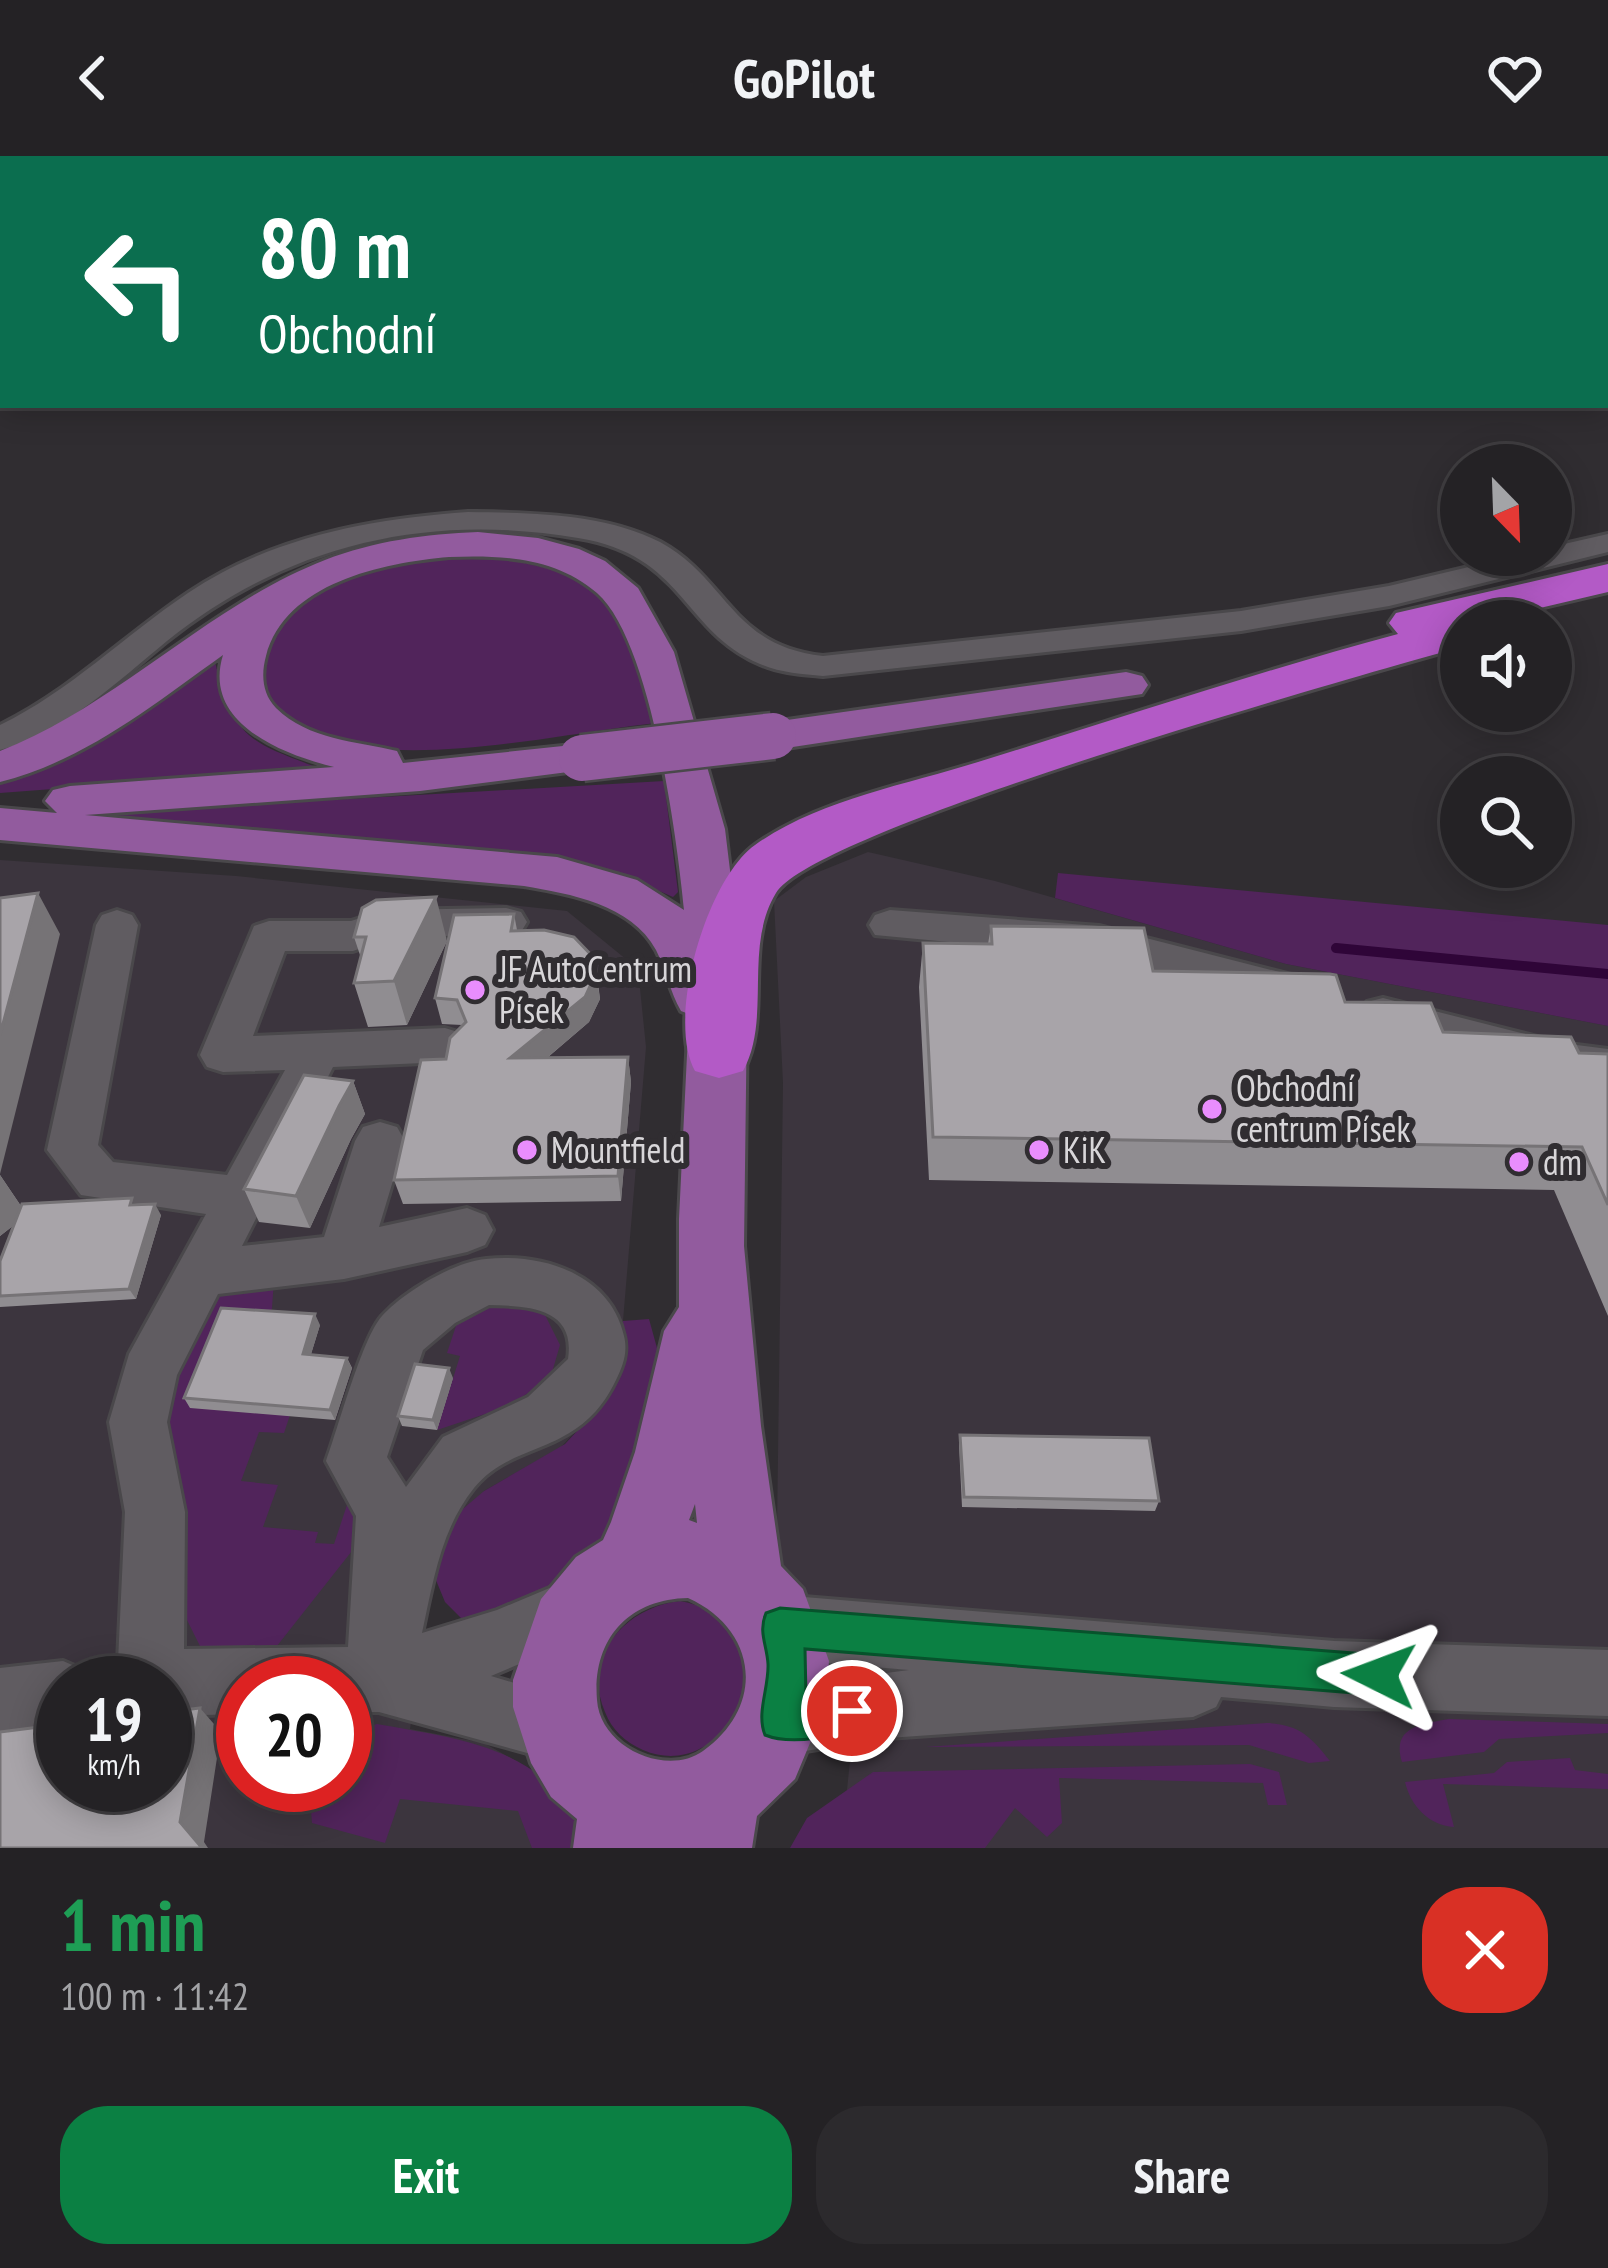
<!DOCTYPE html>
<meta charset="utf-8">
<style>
body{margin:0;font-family:"PT Sans Narrow",sans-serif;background:#2c2a2d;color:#f1f3f6;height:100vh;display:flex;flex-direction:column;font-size:45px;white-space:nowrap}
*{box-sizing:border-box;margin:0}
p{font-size:39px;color:#a3a4a7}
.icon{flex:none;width:66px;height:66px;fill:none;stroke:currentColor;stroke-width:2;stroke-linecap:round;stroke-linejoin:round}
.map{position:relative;height:1692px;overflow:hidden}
.drawer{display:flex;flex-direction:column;background:#242225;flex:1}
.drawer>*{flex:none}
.guide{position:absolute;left:0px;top:0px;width:1608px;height:252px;box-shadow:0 6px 30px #0003,0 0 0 3px #413f42;background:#0b6e4f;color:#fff;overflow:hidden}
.needle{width:78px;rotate:157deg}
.tools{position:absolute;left:1440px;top:288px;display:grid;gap:24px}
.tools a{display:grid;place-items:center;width:132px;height:132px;border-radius:50%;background:#242225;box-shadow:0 6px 30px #0003,0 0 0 3px #413f42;font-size:60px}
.speed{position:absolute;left:36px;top:1500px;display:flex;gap:24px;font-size:60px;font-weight:700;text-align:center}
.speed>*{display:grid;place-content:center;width:156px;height:156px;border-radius:50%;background:#242225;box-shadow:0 6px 30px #0003,0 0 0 3px #413f42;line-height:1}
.speed small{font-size:30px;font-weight:400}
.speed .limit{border:18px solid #d22;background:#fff;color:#111}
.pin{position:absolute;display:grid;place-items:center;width:102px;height:102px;color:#fff;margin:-51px;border:6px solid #fff;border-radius:50%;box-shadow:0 3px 12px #0007}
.me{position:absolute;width:132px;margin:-66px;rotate:273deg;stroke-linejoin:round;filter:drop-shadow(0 0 9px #0008)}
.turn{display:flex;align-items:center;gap:42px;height:252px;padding:0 60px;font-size:54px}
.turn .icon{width:156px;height:156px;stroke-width:2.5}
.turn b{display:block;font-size:84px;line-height:102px}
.round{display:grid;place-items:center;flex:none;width:126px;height:126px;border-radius:48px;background:#2c2a2d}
.head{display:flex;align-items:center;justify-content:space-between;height:204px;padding:0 60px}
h1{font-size:72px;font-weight:700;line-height:90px;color:#1e9e55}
.button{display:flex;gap:24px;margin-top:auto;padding:24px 60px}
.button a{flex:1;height:138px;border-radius:48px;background:#0b8043;color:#fff;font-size:48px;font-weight:700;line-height:138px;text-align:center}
.button a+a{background:#2c2a2d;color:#f1f3f6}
header{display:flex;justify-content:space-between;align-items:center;height:156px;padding:0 60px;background:#242225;font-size:54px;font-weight:700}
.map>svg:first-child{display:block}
.built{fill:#3c353e;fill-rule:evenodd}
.green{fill:#51245b}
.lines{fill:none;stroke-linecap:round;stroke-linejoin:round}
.stream{stroke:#2f0538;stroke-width:10}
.minor-casing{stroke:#4a484b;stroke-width:6}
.major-casing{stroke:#4a484b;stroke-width:6}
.highway-casing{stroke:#4a484b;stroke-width:6}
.minor{fill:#605c61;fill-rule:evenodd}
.major{fill:#925b9e;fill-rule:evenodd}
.highway{fill:#b35ac6;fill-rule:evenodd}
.major-bridge-casing{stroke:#4a484b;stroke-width:51;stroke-linecap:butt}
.major-bridge{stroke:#925b9e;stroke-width:46}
.wall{fill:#908d91}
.shaded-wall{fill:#767376}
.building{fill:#a8a4a9;stroke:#767376;stroke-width:3}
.route{fill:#0b8043;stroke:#07532c;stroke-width:3}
.poi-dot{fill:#e98dfd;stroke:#302d31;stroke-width:4.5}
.labels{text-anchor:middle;stroke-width:12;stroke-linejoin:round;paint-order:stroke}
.poi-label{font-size:36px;fill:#d8d6d9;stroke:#302d31;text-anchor:start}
</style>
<header><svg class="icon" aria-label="back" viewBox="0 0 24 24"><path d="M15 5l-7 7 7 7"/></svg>GoPilot<svg class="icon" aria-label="heart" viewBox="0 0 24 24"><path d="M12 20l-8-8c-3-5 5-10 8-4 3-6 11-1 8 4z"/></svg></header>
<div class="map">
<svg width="1608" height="1692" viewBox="0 0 1608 1692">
<rect width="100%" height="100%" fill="#302d31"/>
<path class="built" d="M868,696l127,29 291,83 322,62v822h-767l10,-97 -3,-138 -51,-15 -25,-29 5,-38 6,-448 -9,-182 32,-24z
M0,704l236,16 331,35 71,58 8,78 -23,274 -21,83 -41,43 -77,44 -51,82 -23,156 74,14 60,34 -10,71h-534zM63,1527h102v102h-102zM243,1527h102v102h-102z"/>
<path class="green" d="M477,399c36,6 96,13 124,39 33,30 42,88 55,129 -91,10 -243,45 -327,16 -40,-14 -99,-62 -60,-108 24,-27 58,-47 91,-61 36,-16 78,-14 117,-15z
M215,506c20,78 33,79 106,107l-321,24v-15l140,-64z
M664,625l14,111 -5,5 -32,-14 -560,-65 3,-4z
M1058,717l550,52v101l-322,-62 -231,-66z
M274,1124l-3,41 19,94 -6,18 -25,-1 -18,49 37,4 -15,42 55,5 -3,11 19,1 14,-42 10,16 1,24 -86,109 -39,1 -34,-6 -14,-28 -2,-120 -27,-87 49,-107 32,-21z
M514,1146l31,13 15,30 -10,34 -44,28 -69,23 23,-74 -13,-3 10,-30 24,-15z
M649,1163l16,58 -36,145 -78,69 -53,24 -36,4 -17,-17 -12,-29 10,-47 41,-35 81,-47 37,-40 21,-83z
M680,1445c120,22 55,188 -37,149 -18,-8 -31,-20 -38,-38 -24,-56 21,-105 75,-111z
M1449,1563l159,5v9l-109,6 -15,13 -82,10c-11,-35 19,-38 47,-43z
M1267,1567c31,1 45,14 63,38l-21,2 -60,-18 -324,2z
M377,1568c87,16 181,24 209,124h-54l-14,-37 -118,-12 -15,44 -73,-20 -3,-38h36v-50z
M1570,1602l5,12 33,4v15l-165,-5 11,43c-26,-2 -43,-21 -49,-45l89,-9 13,-11z
M1250,1608l29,8 8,33h-19l-5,-22 -204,-5 3,45 -15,14 -32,-29 -30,40h-195l17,-30 66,-46z"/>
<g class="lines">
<path class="stream" d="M1336,792l272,26"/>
<g class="minor-casing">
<path id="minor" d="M468,356c61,1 135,1 192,30 68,37 71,104 163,114l418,-45 148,-25 130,-31h32v-8l57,-13v18l-219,54 -148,25 -418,45c-21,-2 -43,-3 -63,-12 -78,-33 -75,-109 -182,-126 -152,-26 -291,7 -411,103 -49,40 -104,93 -167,109v-25c70,-34 124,-89 188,-132 83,-56 182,-74 280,-81z
M506,752l15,4 6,10 -6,10 -133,7 -35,12h-68l-32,85 192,-8 16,5 7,12 -7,12 -16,5 -112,5 -91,179 82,-9 31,-96 8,-14 17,-5 17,5 8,14 -26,86 88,-19 18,7 8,15 -8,15 -18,7 -123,27 -126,15 -41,81 -10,47 18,90 -1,137 164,-2 8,-131 -30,-55c12,-32 36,-123 56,-145 22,-24 71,-54 104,-57 57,-6 124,15 138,77 4,16 -1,30 -8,44 -37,78 -103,59 -142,108 -33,41 -41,94 -52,145l75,-23 86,-36 22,10 10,22 -10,22 -114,48 93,28 10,24 -10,24 -24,10 -181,-50h-34v-29h-102v31l-78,2v-33h-48l8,-171 -16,-90 20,-68 77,-140 -125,-19 -34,-45 49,-225 6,-10 15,-5 15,5 6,10 -40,220 15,17 114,13 58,-105 -62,2 -16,-5 -7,-12 54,-129 15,-5h82l34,-11zM489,1149c38,1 87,2 79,54l-40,38 -85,40 -37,50 -19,-30 36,-107 32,-27z
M890,754l209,16 196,50 6,11 -6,11 -16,5 -180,-47 -224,-21 -6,-10 6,-10z
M1383,842l178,45 47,6v36l-47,-6 -194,-53 -7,-12 7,-12z
M780,1439l554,46 274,9v66l-274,-9 -113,-10 -5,10 -23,10 -305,21 -108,17 -24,-10 -10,-24 10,-24 24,-10 129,-17 -129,-11 -23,-9 -9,-23 9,-23z
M63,1505l23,10 6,12h-29v44l-63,7v-66z"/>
</g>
<g class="major-casing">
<path id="major" d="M478,376l60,6 41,11 26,12 33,27 36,64 51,177 22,181 -3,236 17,180 20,140 22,23 26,72 -4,46 -30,72 -38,37 -5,32h-179l4,-29 -26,-22 -20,-34 -18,-56v-27l28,-81 35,-42 27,-17 8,-18 24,-70 29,-121 15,-24v-88l10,-205 -8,-3c-11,-19 -15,-41 -25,-61 -25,-46 -86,-56 -132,-64l-524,-46v-32l57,5 -12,-12 8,-11 17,-4 264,-19c-52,-13 -132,-44 -111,-112 -70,50 -139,106 -223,127v-31c118,-46 207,-145 325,-191 49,-19 101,-26 153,-28zM449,401c52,-2 106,0 148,36 54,47 80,245 87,317l-47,-30 -80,-23 -472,-42 335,-24 179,-23 7,-10 -7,-10 -17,-4 -179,19 -6,-12c-42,-10 -88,-11 -121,-43 -14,-14 -15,-34 -10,-52 19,-73 116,-93 183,-99zM695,1348l2,19 -8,-3zM688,1442c69,31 79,107 15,153 -36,26 -103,-3 -106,-51 -5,-60 31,-101 91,-102z
M1126,516l16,4 6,9 -6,9 -369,56 -16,-4 -7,-10 7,-10 16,-4z"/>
</g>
<g class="highway-casing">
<path id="highway" d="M1608,408v28l-124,29h-23v26c-103,29 -644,181 -685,246 -33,54 -4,126 -33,178l-24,7 -24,-7c-29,-51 11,-191 60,-226 63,-45 150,-60 223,-83 139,-43 279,-90 420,-128l-9,-11 7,-10z"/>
</g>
<use href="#minor" class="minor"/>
<use href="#major" class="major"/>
<use href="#highway" class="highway"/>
<g class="major-bridge-casing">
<path id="major-bridge" d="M582,602l191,-22"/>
</g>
<use href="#major-bridge" class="major-bridge"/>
</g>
<path class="wall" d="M514,758l3,16 78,29 5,40 -11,23 -42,36 81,-1 3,25 -10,119 -218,3 -9,-24 68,-155 -20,-1 -7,-26z
M991,770l162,45 192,31 98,30 136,21 29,1v262l-54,-126 -625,-10 -10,-193 4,-44 65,1z
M354,781l93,4 -40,84 -39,2 -14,-44 7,-25z
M353,925l12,33 -14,25 -41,89 -51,-6 -15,-33z
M0,1019l21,31 115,-1 25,10 -25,84 -136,8v-46l14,-36 -14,11z
M320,1169l-9,29 36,4 5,10 -17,52 -145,-12 -6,-10z
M453,1222l-16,52 -35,-4 -4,-10z
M960,1279l199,66 -4,10 -193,-4 -3,-62z"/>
<path class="shaded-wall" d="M38,737l22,41 -60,240v-139z
M436,741l11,44 -40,84 -13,-44z
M596,817l4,26 -11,23 -73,62 -6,-26z
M628,901l3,25 -10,119 -3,-25z
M353,925l12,33 -14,25 -41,89 -14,-32 43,-90z
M0,1019l27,40 -27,21z
M155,1048l6,11 -25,84 -7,-10z
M315,1158l5,11 -12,39 -5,-10z
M347,1202l5,10 -17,52 -5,-10z
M449,1212l4,10 -16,52 -4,-10z
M200,1552l21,24 -17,110 4,6h-6l-22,-26z"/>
<path class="building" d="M38,737l-38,142v-137z
M436,741l-42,84 -40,2 12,-46h-12l8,-29 14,-8z
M514,758l-3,17 33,-1 30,7 21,22 1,14 -11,24 -75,61 118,-1 -10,119 -224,4 27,-120 25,-1 4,-21 16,-16 -9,-22 -22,-2 19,-83z
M991,770l153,2 9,43 177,3 6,1 9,27 86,1 12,29 128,5 8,16 29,1v151l-26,-58 -649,-10 -10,-194 69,1z
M304,919l49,6 -14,25 -43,90 -52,-7z
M132,1042l-2,7 25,-1 -26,85 -129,7v-35l22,-57z
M221,1152l94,6 -12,40 44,4 -17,52 -146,-12z
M415,1208l34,4 -16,52 -35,-4z
M960,1279l189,3 10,63 -195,-4z
M200,1552l-20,114 22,26h-202v-116l63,-8v61h102v-73z"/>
<path class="route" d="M780,1452l599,47 14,6 6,14 -6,14 -14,6 -574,-46 1,48 46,-7 14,6 6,15 -6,14c-27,11 -74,21 -101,10 -9,-22 4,-47 3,-71 -1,-19 -10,-32 -2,-51z"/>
<g class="poi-dot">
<circle cx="475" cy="834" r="12"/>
<circle cx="1212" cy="953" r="12"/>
<circle cx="527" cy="994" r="12"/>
<circle cx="1039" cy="994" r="12"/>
<circle cx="1519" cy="1006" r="12"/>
</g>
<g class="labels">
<g class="poi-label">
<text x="499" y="826">JF AutoCentrum<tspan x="499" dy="41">Písek</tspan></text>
<text x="1236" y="945">Obchodní<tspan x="1236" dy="41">centrum Písek</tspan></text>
<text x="551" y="1007">Mountfield</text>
<text x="1063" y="1007">KiK</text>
<text x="1543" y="1019">dm</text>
</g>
</g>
</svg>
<div class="tools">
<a><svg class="needle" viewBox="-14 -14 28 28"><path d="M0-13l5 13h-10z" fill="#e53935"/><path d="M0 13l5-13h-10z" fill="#a3a4a7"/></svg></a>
<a><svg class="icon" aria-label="sound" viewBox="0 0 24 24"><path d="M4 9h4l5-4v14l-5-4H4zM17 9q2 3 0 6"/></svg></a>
<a><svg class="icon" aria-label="search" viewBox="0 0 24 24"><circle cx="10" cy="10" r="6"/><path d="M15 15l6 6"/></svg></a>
</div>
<div class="speed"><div>19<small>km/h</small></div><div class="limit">20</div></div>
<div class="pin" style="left:852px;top:1555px;background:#d93025"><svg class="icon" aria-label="arrive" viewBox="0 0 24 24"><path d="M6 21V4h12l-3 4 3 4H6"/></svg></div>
<svg class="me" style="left:1379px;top:1519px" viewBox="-20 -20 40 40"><path d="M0-17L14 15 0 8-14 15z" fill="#0b8043" stroke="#fff" stroke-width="4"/></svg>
<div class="guide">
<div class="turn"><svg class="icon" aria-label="left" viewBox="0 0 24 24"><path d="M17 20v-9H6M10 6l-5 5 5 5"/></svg><div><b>80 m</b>Obchodní</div></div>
</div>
</div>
<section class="drawer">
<div class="head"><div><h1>1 min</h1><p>100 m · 11:42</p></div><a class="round" style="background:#d93025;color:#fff"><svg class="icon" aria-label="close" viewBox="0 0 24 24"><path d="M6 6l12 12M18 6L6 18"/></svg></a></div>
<div class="button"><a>Exit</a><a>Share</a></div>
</section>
